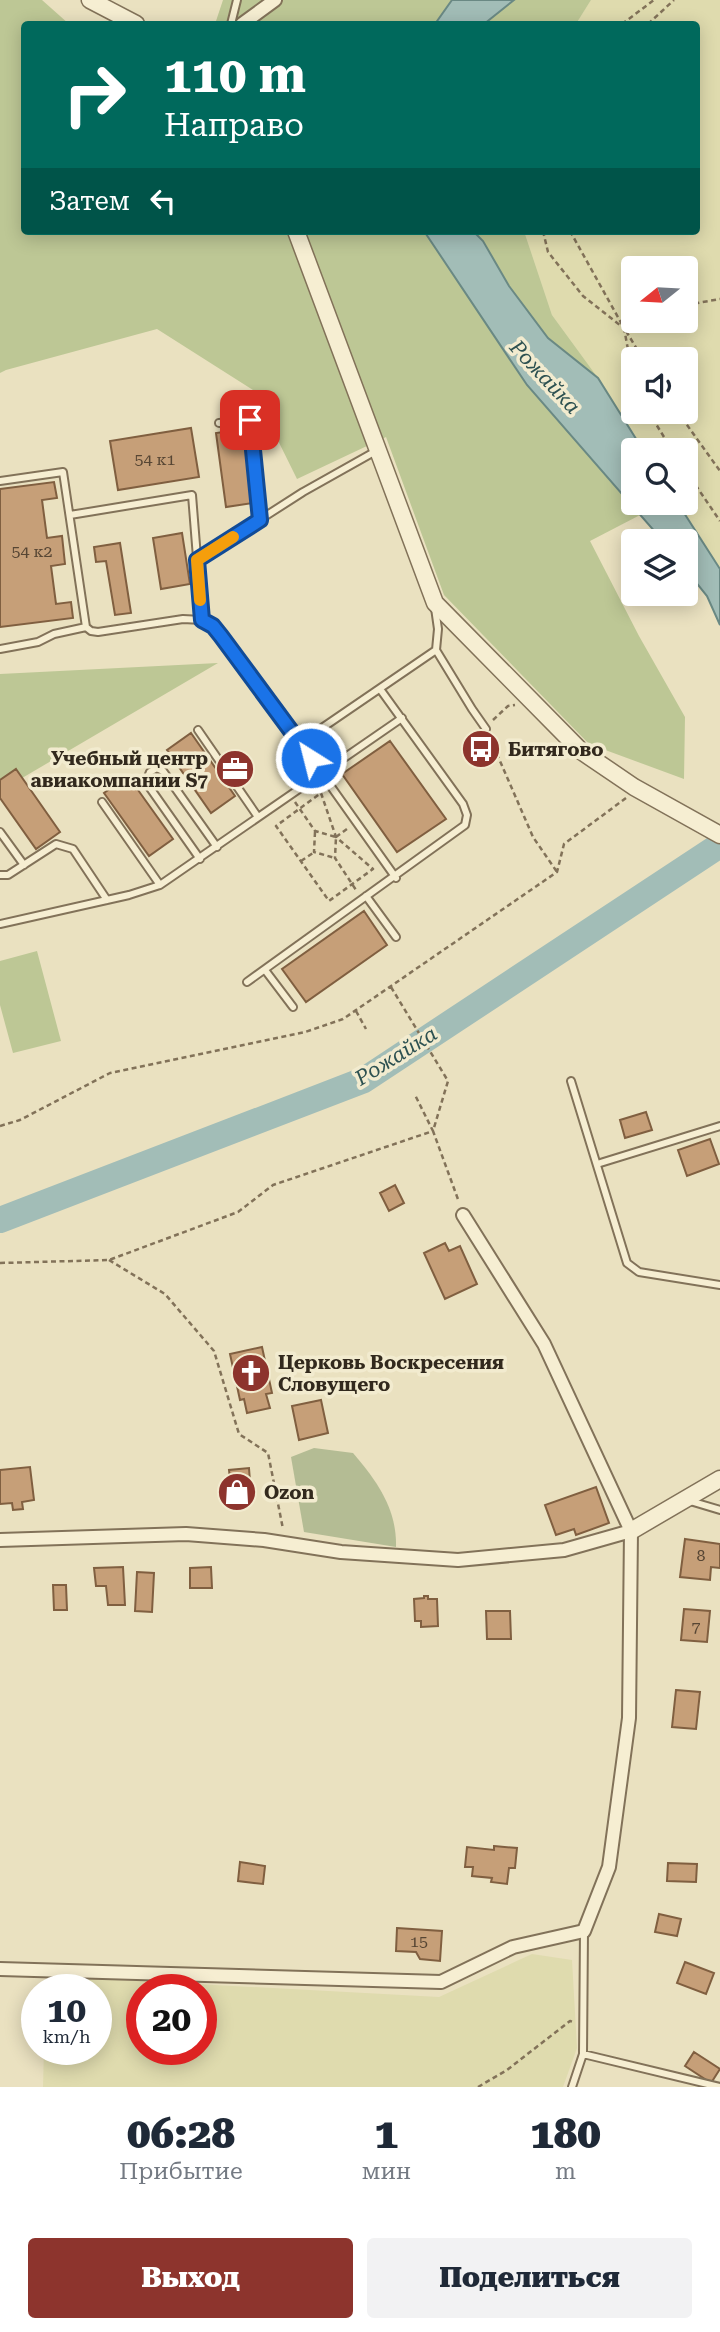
<!DOCTYPE html>
<html lang="ru">
<meta charset="utf-8">
<style>
body{margin:0;font-family:"Roboto Serif",serif;background:#f2f2f3;color:#1f2937;height:100vh;display:flex;flex-direction:column;font-size:26px;white-space:nowrap}
*{box-sizing:border-box;margin:0}
p{font-size:23px;color:#747a83}
.icon{flex:none;width:38px;height:38px;fill:none;stroke:currentColor;stroke-width:2;stroke-linecap:round;stroke-linejoin:round}
.map{position:relative;height:2087px;overflow:hidden}
.sheet{display:flex;flex-direction:column;background:#fff;flex:1}
.sheet>*{flex:none}
.banner{position:absolute;left:21px;top:21px;width:679px;height:214px;border-radius:7px;box-shadow:0 4px 18px #0003;background:#00695c;color:#fff;overflow:hidden}
.needle{width:46px;rotate:252deg}
.tools{position:absolute;left:621px;top:256px;display:grid;gap:14px}
.tools a{display:grid;place-items:center;width:77px;height:77px;border-radius:7px;background:#fff;box-shadow:0 4px 18px #0003;font-size:35px}
.speed{position:absolute;left:21px;top:1974px;display:flex;gap:14px;font-size:35px;font-weight:700;text-align:center}
.speed>*{display:grid;place-content:center;width:91px;height:91px;border-radius:50%;background:#fff;box-shadow:0 4px 18px #0003;line-height:1}
.speed small{font-size:18px;font-weight:400}
.speed .limit{border:10px solid #d22;background:#fff;color:#111}
.pin{position:absolute;display:grid;place-items:center;width:60px;height:60px;color:#fff;margin:-30px;border-radius:14px;box-shadow:0 4px 10px #0006}
.me{position:absolute;width:77px;margin:-38px;rotate:324deg;stroke-linejoin:round;filter:drop-shadow(0 0 5px #0008)}
.turn{display:flex;align-items:center;gap:24px;height:147px;padding:0 28px;font-size:32px}
.turn .icon{width:91px;height:91px;stroke-width:2.5}
.turn b{display:block;font-size:49px;line-height:60px}
.then{display:flex;align-items:center;height:66px;padding:0 28px;background:#0003;gap:14px;font-size:26px}
.eta{display:flex;justify-content:space-evenly;align-items:center;height:119px;text-align:center}
.eta b{font-size:42px;font-weight:800;line-height:49px}
.button{display:flex;gap:14px;margin-top:auto;padding:14px 28px}
.button a{flex:1;height:80px;border-radius:7px;background:#8d342d;color:#fff;font-size:28px;font-weight:800;line-height:80px;text-align:center}
.button a+a{background:#f2f2f3;color:#1f2937}
.map>svg:first-child{display:block}
.farmland{fill:#dfdbae;fill-rule:evenodd}
.green{fill:#bdc795}
.cemetery{fill:#b4bc94}
.water{fill:#a2bdb7;stroke:#6a8984;stroke-width:2}
.lines{fill:none;stroke-linecap:round;stroke-linejoin:round}
.river{stroke:#a2bdb7;stroke-width:26}
.building{fill:#c69f78;stroke:#805f40;stroke-width:2}
.service-casing{stroke:#827259;stroke-width:10}
.minor-casing{stroke:#827259;stroke-width:16}
.tertiary-casing{stroke:#827259;stroke-width:19}
.path{stroke:#827259;stroke-width:2.5;stroke-dasharray:5 3.5;stroke-linecap:butt}
.service{stroke:#f6eed2;stroke-width:6}
.minor{stroke:#f6eed2;stroke-width:12}
.tertiary{stroke:#f6eed2;stroke-width:16}
.route-casing{stroke:#114b97;stroke-width:18}
.route{stroke:#1a73e8;stroke-width:12}
.slow{stroke:#f59e0b;stroke-width:12}
.labels{text-anchor:middle;stroke-width:7;stroke-linejoin:round;paint-order:stroke}
.number-label{font-size:16px;fill:#574634}
.poi-label{font-size:19px;font-weight:bold;fill:#32291d;stroke:#f2ebcf;text-anchor:start}
.water-label{font-size:21px;font-style:italic;fill:#2d5151;stroke:#f2ebcf}
</style>
<div class="map">
<svg width="720" height="2087" viewBox="0 0 720 2087">
<rect width="100%" height="100%" fill="#eae1c0"/>
<path class="farmland" d="M591,0h129v569l-43,-67h9v-52h-43l-45,-72 -46,-63 -28,-84h172v-207h-120zM634,268h52v52h-52zM634,359h52v52h-52z
M532,1954l40,6 5,88 -14,39h-520l1,-38h52v-59h-49v-14l392,21zM142,1990h59v59h-59z"/>
<path class="green" d="M0,0h42l27,24h-45v207h400l103,154 115,129 -52,27 49,95 46,81 -1,62 -95,-35 -145,-149 -58,-158 -89,42 -44,-89 -96,-61 -151,41 -6,3z
M223,0h229l-17,24h-220z
M514,0h77l-15,24h-92z
M473,231h51l28,84 46,63 -50,-40 -39,-52 -26,-45z
M218,663l-218,128v-117z
M37,951l24,90 -48,12 -13,-48v-44z"/>
<path class="cemetery" d="M314,1448l39,5c24,28 44,56 43,94l-92,-15 -13,-75z"/>
<path class="water" d="M452,0h62l-30,24h-49z
M424,231h49l10,10 26,45 39,52 50,40 45,72h-9v52h43l43,67v56l-13,-29 -21,-26v-29h-23l-136,-156z"/>
<g class="lines">
<path class="river" d="M0,1220l364,-140 356,-235"/>
</g>
<path class="building" d="M191,428l8,49 -81,13 -8,-49z
M244,429l9,74 -27,4 -10,-74z
M54,482l3,16 -15,2 5,38 15,-2 3,28 -14,2 5,38 15,-2 2,16 -73,9v-138z
M182,533l8,51 -29,5 -8,-51z
M120,543l11,70 -16,2 -9,-54 -10,1 -2,-15z
M191,733l44,63 -24,17 -44,-63z
M390,741l56,78 -49,33 -55,-78z
M16,769l44,63 -24,17 -36,-51v-18z
M128,776l45,63 -24,17 -45,-63z
M364,911l23,34 -81,57 -24,-33z
M646,1112l6,18 -27,8 -5,-18z
M710,1139l9,25 -32,12 -9,-26z
M395,1185l9,18 -15,8 -9,-18z
M445,1243l4,8 11,-5 17,38 -32,15 -21,-46z
M262,1347l10,46 -6,1 4,14 -23,5 -3,-14 -4,1 -10,-46z
M321,1400l7,33 -29,7 -7,-34z
M30,1467l4,33 -12,2 1,7 -10,1 -1,-7 -12,1v-34z
M249,1468l2,27 -19,2 -3,-27z
M596,1487l13,36 -33,12 -2,-6 -18,6 -11,-30z
M685,1539l35,5v24l-9,-1 -1,13 -30,-3z
M123,1567l2,38h-17l-2,-19h-10l-2,-18z
M211,1567l1,21h-22v-20z
M137,1572l17,1 -2,39 -17,-1z
M53,1585h13l1,25h-13z
M424,1596h4v3h9l1,27 -17,1v-6h-6l-1,-22 10,-1z
M684,1609l26,2 -3,31 -26,-2z
M486,1611h24l1,28h-24z
M676,1690l24,2 -4,37 -24,-2z
M494,1846l23,2 -2,20h-6l-2,16 -16,-2 1,-4 -20,-2 1,-9h-8l2,-20 27,3z
M240,1862l25,4 -2,18 -25,-3z
M668,1863l29,1 -1,18 -29,-1z
M659,1914l22,5 -4,17 -22,-4z
M397,1928l45,3 -2,30 -20,-2 -4,-7 -20,-1z
M685,1962l29,11 -8,21 -29,-11z
M694,2052l26,17 -9,14 -26,-17z"/>
<g class="lines">
<g class="service-casing">
<path id="service" d="M231,24l6,-24
M219,423l31,-3 10,100
M0,481l63,-9 23,155 5,4 7,1 85,-13 19,1 11,6 87,117 136,-93
M70,515l122,-20 10,125
M197,560l106,-68 73,-41
M435,608l3,21 -2,21 36,59 14,20
M0,649l38,-7 16,-8 32,-7
M198,730l60,87
M300,743l96,135
M102,802l58,83
M0,832l24,33
M200,859l-50,-71 -3,-9 3,-7 7,-4 6,3 54,76
M0,875h8l48,-31 17,5 34,51
M366,896l30,41
M0,924l129,-29 31,-10 242,-167
M265,970l28,37
M247,982l218,-157 2,-10 -4,-11 -83,-115
M571,1081l56,182 12,9 81,13
M597,1164l123,-38
M690,1501l30,9
M583,2054l137,33
M572,2087l11,-33 1,-123"/>
</g>
<g class="minor-casing">
<path id="minor" d="M242,24l33,-24
M0,1540l186,-6 78,6 77,12 117,8 106,-10 67,-19
M0,1969l441,13 72,-35 71,-16 25,-64 20,-149 2,-187 -87,-187 -81,-129"/>
</g>
<g class="tertiary-casing">
<path id="tertiary" d="M90,0l46,24
M296,231l139,372 146,148 53,36 86,48
M631,1531l89,-52"/>
</g>
<path class="path" d="M622,24l32,-24
M648,24l26,-24
M543,231l5,21 35,44 38,30
M570,231l54,97 10,54
M686,305l34,-6
M624,328l21,-8
M626,331l17,28
M648,411l24,39
M677,411l43,60
M686,471l34,50
M493,720l15,-14 7,-1
M490,738l43,99 24,35
M321,793l15,44 37,32 -44,32 -53,-75z
M295,802l20,29 21,6 -1,21 21,32
M315,832l-1,20 21,6
M336,837l11,-8
M301,861l12,-8
M391,987l57,94 -15,50 26,71
M356,1011l10,18
M0,1126l20,-6 90,-47 195,-41 38,-13 214,-147 7,-28 62,-46
M109,1260l56,34 49,57 25,83 29,19 15,76
M0,1263l109,-3 129,-48 35,-27 160,-54 -18,-36
M478,2087l29,-17 63,-49 3,1"/>
<use href="#service" class="service"/>
<use href="#minor" class="minor"/>
<use href="#tertiary" class="tertiary"/>
</g>
<g class="lines">
<g class="route-casing">
<path id="route" d="M250,420l10,100 -63,40 5,60 11,6 8,10 90,122"/>
</g>
<use href="#route" class="route"/>
<path class="slow" d="M200,600l-3,-40 36,-23"/>
</g>
<defs>
<g id="bus-disc" transform="scale(2.0125)"><circle r="9.5" fill="#8d342d" stroke="#f2ebcf"/><path d="M-5-6H5V4H4V6H2V4H-2V6H-4V4H-5ZM-3.5-4V0h7V-4ZM-3.5 1.2v1.5H-2V1.2ZM2 1.2v1.5H3.5V1.2Z" fill="#fff"/></g>
<g id="office-disc" transform="scale(2.0125)"><circle r="9.5" fill="#8d342d" stroke="#f2ebcf"/><path d="M-6-3h4V-5.5h4V-3h4V5H-6ZM-1-4.5V-3h2v-1.5ZM-6 0V1H6V0Z" fill="#fff"/></g>
<g id="church-disc" transform="scale(2.0125)"><circle r="9.5" fill="#8d342d" stroke="#f2ebcf"/><path d="M-1.2-6h2.4v3.5h3.3v2.4h-3.3V6h-2.4V-.1h-3.3v-2.4h3.3Z" fill="#fff"/></g>
<g id="shop-disc" transform="scale(2.0125)"><circle r="9.5" fill="#8d342d" stroke="#f2ebcf"/><path d="M-5-2.5h2.3a2.7 3.5 0 0 1 5.4 0H5L5.5 6h-11ZM-1.5-2.5h3a1.5 2.3 0 0 0-3 0Z" fill="#fff"/></g>
</defs>
<g fill-rule="evenodd">
<use href="#bus-disc" x="481" y="749"/>
<use href="#office-disc" x="235" y="769"/>
<use href="#church-disc" x="251" y="1373"/>
<use href="#shop-disc" x="237" y="1492"/>
</g>
<g class="labels">
<g class="number-label">
<text x="155" y="465">54 к1</text>
<text x="32" y="557">54 к2</text>
<text x="701" y="1561">8</text>
<text x="696" y="1632">7</text>
<text x="419" y="1947">15</text>
</g>
<g class="poi-label">
<text x="508" y="756">Битягово</text>
<text x="208" y="765" text-anchor="end">Учебный центр<tspan x="208" dy="22">авиакомпании S7</tspan></text>
<text x="278" y="1369">Церковь Воскресения<tspan x="278" dy="22">Словущего</tspan></text>
<text x="264" y="1499">Ozon</text>
</g>
<g class="water-label">
<text transform="translate(545 377) rotate(47)" y="7">Рожайка</text>
<text transform="translate(396 1056) rotate(-32)" y="7">Рожайка</text>
</g>
</g>
</svg>
<div class="tools">
<a><svg class="needle" viewBox="-14 -14 28 28"><path d="M0-13l5 13h-10z" fill="#e53935"/><path d="M0 13l5-13h-10z" fill="#747a83"/></svg></a>
<a><svg class="icon" aria-label="sound" viewBox="0 0 24 24"><path d="M4 9h4l5-4v14l-5-4H4zM17 9q2 3 0 6"/></svg></a>
<a><svg class="icon" aria-label="search" viewBox="0 0 24 24"><circle cx="10" cy="10" r="6"/><path d="M15 15l6 6"/></svg></a>
<a><svg class="icon" aria-label="layers" viewBox="0 0 24 24"><path d="M12 4l9 5-9 5-9-5zM3 14l9 5 9-5"/></svg></a>
</div>
<div class="speed"><div>10<small>km/h</small></div><div class="limit">20</div></div>
<div class="pin" style="left:250px;top:420px;background:#d93025"><svg class="icon" aria-label="arrive" viewBox="0 0 24 24"><path d="M6 21V4h12l-3 4 3 4H6"/></svg></div>
<svg class="me" style="left:311px;top:758px" viewBox="-20 -20 40 40"><circle r="17" fill="#1a73e8" stroke="#fff" stroke-width="3"/><path d="M0-11L8 9 0 5-8 9z" fill="#fff"/></svg>
<div class="banner">
<div class="turn"><svg class="icon" aria-label="right" viewBox="0 0 24 24"><path d="M7 20v-9h11M14 6l5 5-5 5"/></svg><div><b>110 m</b>Направо</div></div>
<div class="then">Затем<svg class="icon" aria-label="left" viewBox="0 0 24 24"><path d="M17 20v-9H6M10 6l-5 5 5 5"/></svg></div>
</div>
</div>
<section class="sheet">
<div class="eta">
<div><b>06:28</b><p>Прибытие</p></div>
<div><b>1</b><p>мин</p></div>
<div><b>180</b><p>m</p></div>
</div>
<div class="button"><a>Выход</a><a>Поделиться</a></div>
</section>
